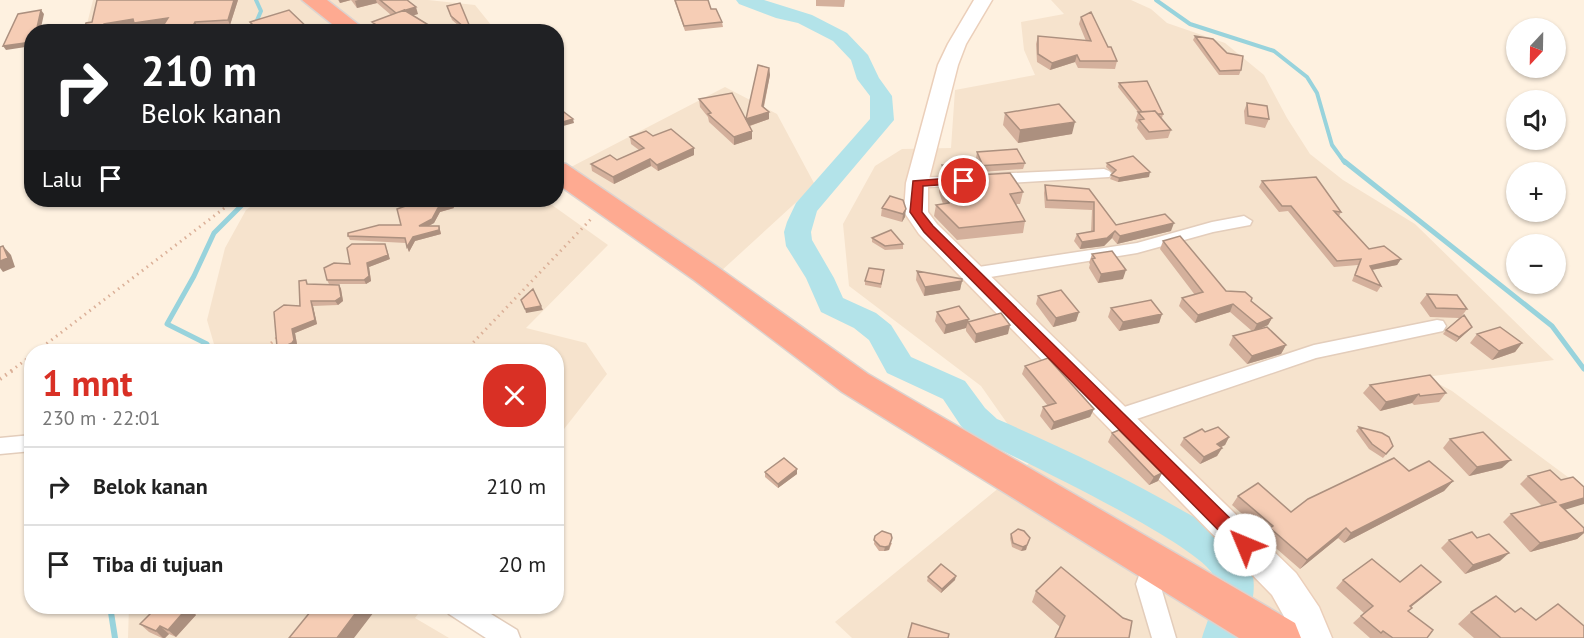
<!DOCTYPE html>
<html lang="id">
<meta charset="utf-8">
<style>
body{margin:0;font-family:"PT Sans",sans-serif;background:#f6f6f6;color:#222;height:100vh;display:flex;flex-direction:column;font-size:22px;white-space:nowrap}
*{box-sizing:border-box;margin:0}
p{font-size:20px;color:#767676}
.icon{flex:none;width:33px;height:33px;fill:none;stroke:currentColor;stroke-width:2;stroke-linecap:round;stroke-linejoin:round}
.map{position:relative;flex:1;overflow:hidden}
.panel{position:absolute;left:24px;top:344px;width:540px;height:270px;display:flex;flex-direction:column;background:#fff;border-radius:24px;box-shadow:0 2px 4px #0004}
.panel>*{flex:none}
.top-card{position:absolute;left:24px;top:24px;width:540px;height:183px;border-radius:24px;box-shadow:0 2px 4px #0004;background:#202124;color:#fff;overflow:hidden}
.needle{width:39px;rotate:202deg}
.controls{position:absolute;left:1506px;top:18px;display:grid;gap:12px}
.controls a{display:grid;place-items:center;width:60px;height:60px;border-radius:50%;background:#fff;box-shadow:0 2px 4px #0004;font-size:30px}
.pin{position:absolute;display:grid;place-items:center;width:51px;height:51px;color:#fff;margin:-26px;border:3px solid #fff;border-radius:50%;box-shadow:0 2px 6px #0007}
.me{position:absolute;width:66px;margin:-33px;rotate:315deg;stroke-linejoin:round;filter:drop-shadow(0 0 4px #0008)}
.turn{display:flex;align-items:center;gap:21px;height:126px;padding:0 18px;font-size:27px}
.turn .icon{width:78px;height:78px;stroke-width:2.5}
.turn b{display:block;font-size:42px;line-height:51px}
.then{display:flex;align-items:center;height:57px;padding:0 18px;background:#0003;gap:12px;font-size:22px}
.round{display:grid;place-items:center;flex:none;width:63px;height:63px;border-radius:24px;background:#f6f6f6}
.summary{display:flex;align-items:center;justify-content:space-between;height:102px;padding:0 18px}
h1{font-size:36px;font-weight:700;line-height:45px;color:#d93025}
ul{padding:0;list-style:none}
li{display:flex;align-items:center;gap:18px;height:78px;padding:0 18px;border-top:2px solid #e0e0e0}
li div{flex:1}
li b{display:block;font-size:22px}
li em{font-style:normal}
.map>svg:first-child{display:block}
.residential{fill:#f6e3cd}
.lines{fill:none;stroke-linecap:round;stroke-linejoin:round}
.stream-far2{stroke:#98d3dc;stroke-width:4}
.stream-far1{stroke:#98d3dc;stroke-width:5}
.stream{stroke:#98d3dc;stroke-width:6}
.river{fill:#b3e3e9;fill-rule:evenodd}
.street-casing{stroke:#e3cdbb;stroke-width:3}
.secondary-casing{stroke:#ebcfba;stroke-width:3}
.highway-casing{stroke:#dcd3cf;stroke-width:3}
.path-far1{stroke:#dbb098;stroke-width:3;stroke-dasharray:1.5 4.5;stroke-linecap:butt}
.path{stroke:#dbb098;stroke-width:4;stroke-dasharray:1.5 5;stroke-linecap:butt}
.street{fill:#fff;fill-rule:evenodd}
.secondary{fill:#fff;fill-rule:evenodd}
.highway{fill:#feaa91;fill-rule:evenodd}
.wall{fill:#d4b09c}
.shaded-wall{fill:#ac907f}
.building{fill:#f6cdb5;stroke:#ac907f;stroke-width:1.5}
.route{fill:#d93025;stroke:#8d1f18;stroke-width:1.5}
</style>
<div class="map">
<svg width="1584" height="638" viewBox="0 0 1584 638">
<rect width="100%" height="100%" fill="#fef1e0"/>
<path class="residential" d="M93,0h335l47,5 21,26 -411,1z
M1051,0h80l20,9 16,14 58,20 39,32 23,43 23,36 33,26 72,44 139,136 -128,17 26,14 132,98v149h-732l-17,-16 198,-162 -52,-74 -132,-100 -6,-62 32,-58 27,-17 49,-1 4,-58 80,-15 -11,-25 -3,-28 43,-8z
M725,87l52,27 38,71 -95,87 -149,-105z
M260,200h285l63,45 -82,83 60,15 21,31 -50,64 -1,-87h-340l-9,-31 18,-72 21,-38z
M129,606h295l-9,12 34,20h-321z"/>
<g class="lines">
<path class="stream-far2" d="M1156,0l34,24 84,27 33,26 10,16 15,52 13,18
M252,32l9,-21 -5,-11"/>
<path class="stream-far1" d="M1344,161l208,165 32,43
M209,351l-2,-7 -40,-20 27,-48 20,-43 33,-33"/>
<path class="stream" d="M110,606l5,32"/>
<path class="river" d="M736,0h28l48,15 35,18 21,22 11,23 13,18 2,24 -77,91 -6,21 1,8 22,38 9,20 33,15 15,12 20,32 54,24 20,27 12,11c64,28 128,58 188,93 20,11 46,23 59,43 19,26 6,56 -2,83h-40c4,-14 19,-48 12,-62 -15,-32 -200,-120 -241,-139l-12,-11 -18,-27 -56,-26 -18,-33 -15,-12 -33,-16 -15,-34 -20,-32 -2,-14 3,-10 9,-19 74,-84v-23l-13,-17 -6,-19 -18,-19 -35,-18 -22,-5 -37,-14z"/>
<g class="street-casing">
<path id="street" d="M1104,169l5,2 3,3 -3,3 -118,7 -8,-5 8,-5z
M963,176l5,2 3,3 -3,3 -51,4 -8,-5 8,-5z
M1244,216l8,5 -2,4 -37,7 -76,21 -165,27 -6,-2 -3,-4 3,-4 6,-2 165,-25 75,-21z
M1437,320l6,1 3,5 -3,5 -127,27 -200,68 -7,-2 -3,-6 3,-6 205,-67z
M32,435v16l-32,3v-16z
M1154,553l8,3 3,7 -5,21 16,54h-24l-16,-54 10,-28z
M445,606h33l39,24 3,8h-34l-37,-24z"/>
</g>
<g class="secondary-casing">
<path id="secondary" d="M974,0h18l-26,44 -8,21 -30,118v29l9,12 359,349 23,34 13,31h-36l-24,-43 -353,-361 -15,-22 2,-29 32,-118 10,-21z"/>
</g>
<g class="highway-casing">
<path id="highway" d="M302,0h25l41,32h-26z
M556,162l10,2 150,102 152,108 427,249 6,15h-62l-397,-246 -148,-112 -138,-97z"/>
</g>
<path class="path-far1" d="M37,351l194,-148
M262,351l15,-13
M465,351l127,-133
M11,371l21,-16"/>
<path class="path" d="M0,379l13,-9"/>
<use href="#street" class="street"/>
<use href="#secondary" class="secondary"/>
<use href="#highway" class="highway"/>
</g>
<path class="wall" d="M238,0l-8,25 -32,2 -34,-3 -28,4 -2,-4 -27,5z
M338,0h69l11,14 -5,1 27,17h-64l-4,-10 19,-7 -14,-12 -20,5 -6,-8 -11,3z
M674,0h34l3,9 11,13 1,5 -38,4z
M816,0h29l-1,7 -28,-1z
M447,6l25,26h-6l-14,-12z
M1081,17l27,30 9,14 -2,8 -37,-1 -3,-6 -25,8 -13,-8 -1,-18 2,-8 48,5 -7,-17z
M250,22l62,10h-57z
M1195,36l32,17 14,17 -2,5h-20l-26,-35z
M769,68l1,7 -6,32 5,5v7l-19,7 2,5v8l-18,6 -25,-23 -1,-5 -8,-10 -1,-8 47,20z
M1119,83l44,31 -1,4 9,12 -3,8 -22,2 -9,-12 1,-4 -3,-3 3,-9 -20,-25z
M1247,103l22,16 -4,9 -20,-4 -1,-13z
M1005,113l67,21 -54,9 -15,-18z
M653,136l41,19 -36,16 -7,-5 -37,18 -22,-13 -1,-7 26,-4 22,-10 -8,-6 -1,-7z
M977,152l48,11 -2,6 -81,6v-10h37l-3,-7z
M1107,163l42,14 -31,5 -8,-3 3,-6 -7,-6z
M946,177l77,15 -3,12h-4l9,17 -2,12 -66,7 -23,-24 2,-11 7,-1 -4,-12 1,-11 6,-1z
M1262,181l79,31 -2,4 30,33 32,10 -4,6 -25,5 9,16 -4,6 -25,-11 6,-16 -24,2 -46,-56 -9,1 -20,-25z
M1045,185l44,4 27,36 55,6 -54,13 -5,-6 -8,8 -24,3 -6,-8 3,-7 14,-2 1,-22 -47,-2 -1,-15z
M451,200l3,8 -14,4 -6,11 -5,3h10l2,8 -26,7 -6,11 -3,-9 -56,-3 -2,-4 53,-11z
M903,200l2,17 -3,5 -21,-6 1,-8z
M872,238l31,6v5l-18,1 -13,-8z
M1163,241l63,50 25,10 21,17 -4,7 -6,3 24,17 -5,9 -34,10 -18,-19 4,-9 19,-5 -22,-19 -35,11 -16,-17 3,-8 13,-3 -35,-46z
M1092,254l31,25 -25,4 -9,-15 1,-4 -1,-1z
M390,259l-21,8 2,14 -5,3h-37l-2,-4 23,-16z
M884,270l-3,18 -16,-3v-4z
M917,271l45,10 -2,9 -36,6 -8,-16z
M308,284l31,1 2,4 2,12 -5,4 -25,1 4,18 -22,9 2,11 -2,3 -8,4h-8l-2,-4 23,-41z
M1427,294l40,15 -6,8 11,10 -4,4 -12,11 -13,-8 3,-4 13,-12 -29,-1 -10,-14z
M1038,296l41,16 -3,9 -23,6 -17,-23z
M1111,308l51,6 -3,9 -40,8 -11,-14z
M937,312l31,10 40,12 -33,9 -9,-12v-3l-22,6 -9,-13z
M1477,334l45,9 -7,9 -23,8 -22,-17z
M1025,366l69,43 -4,8 -39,13 -11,-14 3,-9 5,-1 -26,-32z
M1370,385l76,8 -7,9 -25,3 -2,-2 -32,8 -17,-18z
M1359,427l34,19 -10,12 -14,-9 -13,-18z
M1205,432l24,5 -4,8 -4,2 1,1 -5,8 -17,8 -20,-19 4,-7z
M1112,433l50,40 -4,8 -9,4 -41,-43z
M1450,439l52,29 -33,8 -26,-28z
M797,469v5l-19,14 -13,-11v-5z
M1409,471l44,10 -9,10 -100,52 -6,-5 -38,31 -37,-32 2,-3 -33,-29 6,-9 53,16z
M1528,476l56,52v5l-7,6 -47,13 -27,-30 8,-8 31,-8 -22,-22z
M1011,534l19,4 -4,12 -5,1 -9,-4 -2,-9z
M875,536l17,7 -3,7 -5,1h-5l-5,-7z
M1449,540l51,21 -35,13 -24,-26z
M928,577l27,3 -14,13 -14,-12z
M1343,580l57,2 32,8 -21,17 -3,5 19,26h-57l-17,-15 11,-10 -28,-25z
M1036,591l93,47 -69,-11 -28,-25z
M188,607l8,8 -20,22 -7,-3 -4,4h-3l-13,-6 -9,-8z
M1471,612h44l69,26h-110l-16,-14z"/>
<path class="shaded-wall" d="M234,0h4l-8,25 -2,-5z
M339,0h12l-11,3z
M358,0h18l1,3 -20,5 -2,-7z
M416,7l2,7 -20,6 -2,-7z
M41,10l3,4 -4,18h-4z
M168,18l3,5 -35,5 -2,-4 -27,5v3h-5l2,-8 29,-5z
M195,22l3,5 -2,5h-16z
M32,42v4l-26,4 -3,-4z
M1077,55l-2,7 -25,8 2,-7z
M769,68l1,7 -8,39 7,-2v7l-23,8v-8l16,-13z
M573,119l1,4 -18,5v-4z
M1075,122l-3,12 -54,9 2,-13z
M752,131v8l-18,6v-8z
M694,148v7l-36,16 -1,-6z
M650,159l1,7 -37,18 -1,-7z
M1150,172l-1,5 -31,5 1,-4z
M452,204l2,4 -14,4 -6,11 -13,7 -2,-4 19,-18z
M906,209l-1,8 -3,5 1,-8z
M1174,223l-3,8 -54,13 3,-8z
M439,226l2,8 -26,7 -6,11 -2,-5 6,-10z
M1115,231l-3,7 -8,8 -24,3 2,-7z
M385,244l5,15 -21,8 2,14 -5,3 -2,-4 3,-17z
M3,246l8,9 4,12 -12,5 -3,-4v-7z
M1401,259l-4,6 -31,6 4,-5z
M1126,270l-3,9 -25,4 3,-9z
M962,281l-2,9 -36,6 1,-9z
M339,285l2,4 2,12 -5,4 -3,-4z
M311,301l2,5 4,18 -22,9 2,11 -2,3 -10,4 -2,-4 9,-18z
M1233,304l-3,8 -35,11 3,-8z
M541,306l2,4 -17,3 -1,-4z
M1079,312l-3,9 -23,6 3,-9z
M1162,314l-3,9 -40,8 4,-9z
M1272,318l-4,7 -15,7 4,-8z
M969,319l-3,9 -22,6 2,-9z
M1010,325l-2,9 -33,9 1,-9z
M1472,327l-4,4 -12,11 3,-5z
M1522,343l-7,9 -23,8 7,-9z
M1286,345l-5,9 -34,10 5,-8z
M1419,394l-7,9 -32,8 6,-9z
M1094,409l-4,8 -39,13 3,-8z
M1229,437l-4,8 -12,6 4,-7z
M1222,448l-5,8 -17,8 4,-7z
M1511,460l-9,8 -33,8 8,-9z
M797,469v5l-19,14v-4z
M1162,473l-4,8 -9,4 5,-8z
M1453,481l-9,10 -100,52 7,-10z
M1584,498v6l-33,10 9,-9z
M1346,528l-8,10 -38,31 7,-9z
M1584,532v1l-7,6 -47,13 10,-9z
M892,538l-3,12 -5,1 1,-4z
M1027,545l-1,5 -5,1 2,-4z
M1509,553l-9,8 -35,13 8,-9z
M956,576l-1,4 -14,13 1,-4z
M1441,582l-9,8 -30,24 8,-8z
M361,606h15l1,2 -23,30h-17z
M188,607l8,8 -20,22 -8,-7z
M160,626l9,8 -4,4h-2l-7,-7z"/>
<path class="building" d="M97,0h137l-6,20 -33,2 -4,8 -11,2h-21l9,-14 -34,5 -1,-4 -29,5 -2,8h-19l3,-9 6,-1z
M380,0h27l9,7 -20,6z
M675,0h33l3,9h5l6,13 -38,4z
M460,3l12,29h-2l-19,-16 -4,-10z
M41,10l-5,22h-4v10l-29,4 15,-32z
M289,10l23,22h-52l-10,-10z
M404,10l36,22h-30l-2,-2 -4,2h-17l-15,-10z
M1091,12l17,35h3l6,14h-37l-3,-6 -25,8 -14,-9v-18l53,5 -10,-24z
M1195,36l18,3 14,14 16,3 -2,14 -21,1z
M758,65l11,3 -7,38 7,6 -23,7z
M1147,81l16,33h-5l-3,-3 -13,1 -23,-29z
M732,93l20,38 -18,6 -26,-23 3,-1 -12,-14z
M1247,103l20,3 2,13 -21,-3z
M1059,104l16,18 -55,8 -15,-17z
M556,106l17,13 -17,5z
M1155,111l16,19 -22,2 -10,-12 5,-1 -6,-7z
M671,129l23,19 -37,17 -7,-6 -37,18 -22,-13 19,-9 7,5 27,-12 -14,-11 16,-6 7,5z
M1017,149l8,14 -82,5 -1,-3 41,1 -6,-14z
M1133,156l17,16 -31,6 -8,-3 5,-5 -9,-7z
M1010,173l13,19 -13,2 15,27 -66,7 -23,-23 13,-2 -9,-22 7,-1 -1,-3z
M1316,177l25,35 -7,-1 35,38 15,-3 17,13 -31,7 11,20 -26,-11 6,-16 -24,2 -46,-55h-9l-20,-25z
M1045,185l44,4 27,36 49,-11 9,9 -54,13 -5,-5 -8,7 -25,4 -5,-8 17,-3v-29l-47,-2z
M890,196l13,4 3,9 -3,5 -21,-6z
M416,200h35l1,4 -14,4 -6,11 -13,7h20v4l-26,7 -6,10 -2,-9 -57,-2v-3l31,-8h22l-4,-16 20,-7z
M891,230l12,14 -18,2 -13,-8z
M1180,236l46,55 19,1 7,6 -1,3 21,17 -15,6 -24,-20 -35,11 -16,-17 21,-6 -40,-51z
M352,244h33l3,11 -21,8 2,13 -5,4h-37l-3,-12 10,-5 16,1 -3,-16z
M3,246l5,12 -8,3v-14z
M1112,251l14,19 -25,4 -9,-15 3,-1 -3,-4z
M869,268l15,2 -3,14 -16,-3z
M917,271l45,8v2l-37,6z
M306,280l1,4 32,1 2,12 -6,4h-24l4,19 -23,9 2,11 -2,3 -9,4h-6l-3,-35 10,-7 16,1 -1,-25z
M533,289l8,17 -16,3 -4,-9z
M1061,290l18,22 -23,6 -18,-22z
M1427,294l30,1 10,14 -31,-1z
M1151,300l11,14 -39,8 -12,-14z
M959,306l10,13 -23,6 -9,-13z
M1001,313l9,12 -34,9 -8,-12z
M1464,315l8,12 -13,10 -13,-7z
M1267,327l19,18 -34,11 -19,-20z
M1500,327l22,16 -23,8 -22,-17z
M1048,358l46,51 -40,13 -11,-15 13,-4 -31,-37z
M1430,375l16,18 -26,3 -1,-2 -33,8 -16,-17z
M1218,427l11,10 -12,7 5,4 -18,9 -20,-19 18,-9 3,3z
M1359,427l23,6 7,4 4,9 -7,8 -14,-10z
M1119,430l43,43 -8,4 -42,-44z
M1483,432l28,28 -34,7 -27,-28z
M784,458l13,11 -19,15 -13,-12z
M1394,458l15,13 20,-10 24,20 -102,52 -5,-5 -39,32 -37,-32 3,-2 -35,-30 20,-13 33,29 17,-13z
M1550,470l11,10 12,-3 11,10v11l-24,7 24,23v4l-44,11 -29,-29 45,-12 -28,-26z
M1018,529l6,2 6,7 -3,7 -4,2 -10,-4 -2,-9z
M882,531l9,3 1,4 -3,8 -4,1 -5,-1 -6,-6 1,-4z
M1472,532l5,6 12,-4 20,19 -36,12 -24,-25z
M1372,559l28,23 21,-17 20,17 -31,24 2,2 -4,3 25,19 -6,8h-34l-10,-7 -2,2 -20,-17 12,-10 -30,-26z
M941,564l15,12 -14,13 -14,-12z
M1061,567l62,51 9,3 -3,17h-74l10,-22 -29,-25z
M1496,596l19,16 6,-4 15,12 22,-16 26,22v12h-83l-30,-26z
M158,606h27l3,1 -20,23 -8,-4 -4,5 -16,-7z
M315,606h46l-24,32h-48z
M912,623l37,11 -1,4h-40z"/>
<path class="route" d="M964,177l6,4 -2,2 -45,3 -1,26 11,14 318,313 2,6 -2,5 -6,2 -7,-2 -314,-318 -14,-20 3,-31z"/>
</svg>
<div class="controls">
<a><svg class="needle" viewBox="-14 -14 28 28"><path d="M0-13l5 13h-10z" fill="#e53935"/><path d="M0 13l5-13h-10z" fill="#767676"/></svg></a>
<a><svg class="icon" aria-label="sound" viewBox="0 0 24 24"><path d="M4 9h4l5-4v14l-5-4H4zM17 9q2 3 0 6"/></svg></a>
<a>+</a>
<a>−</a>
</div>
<div class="pin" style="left:964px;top:181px;background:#d93025"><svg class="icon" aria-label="arrive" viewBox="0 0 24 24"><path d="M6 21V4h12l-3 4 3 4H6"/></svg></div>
<svg class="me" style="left:1245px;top:545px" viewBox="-20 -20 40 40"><circle r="19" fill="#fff"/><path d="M0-13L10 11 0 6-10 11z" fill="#d93025"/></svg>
<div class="top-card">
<div class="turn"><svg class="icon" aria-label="right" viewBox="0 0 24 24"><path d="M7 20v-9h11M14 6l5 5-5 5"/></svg><div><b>210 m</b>Belok kanan</div></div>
<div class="then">Lalu<svg class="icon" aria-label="arrive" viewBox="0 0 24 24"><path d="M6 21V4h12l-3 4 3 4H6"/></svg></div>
</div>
<section class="panel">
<div class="summary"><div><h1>1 mnt</h1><p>230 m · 22:01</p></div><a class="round" style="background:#d93025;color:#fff"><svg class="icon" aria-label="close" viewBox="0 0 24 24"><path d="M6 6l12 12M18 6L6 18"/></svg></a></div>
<ul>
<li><svg class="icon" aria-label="right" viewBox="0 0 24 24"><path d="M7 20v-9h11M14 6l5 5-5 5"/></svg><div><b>Belok kanan</b></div><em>210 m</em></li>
<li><svg class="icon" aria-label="arrive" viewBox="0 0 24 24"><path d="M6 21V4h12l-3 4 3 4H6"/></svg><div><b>Tiba di tujuan</b></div><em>20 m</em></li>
</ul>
</section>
</div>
